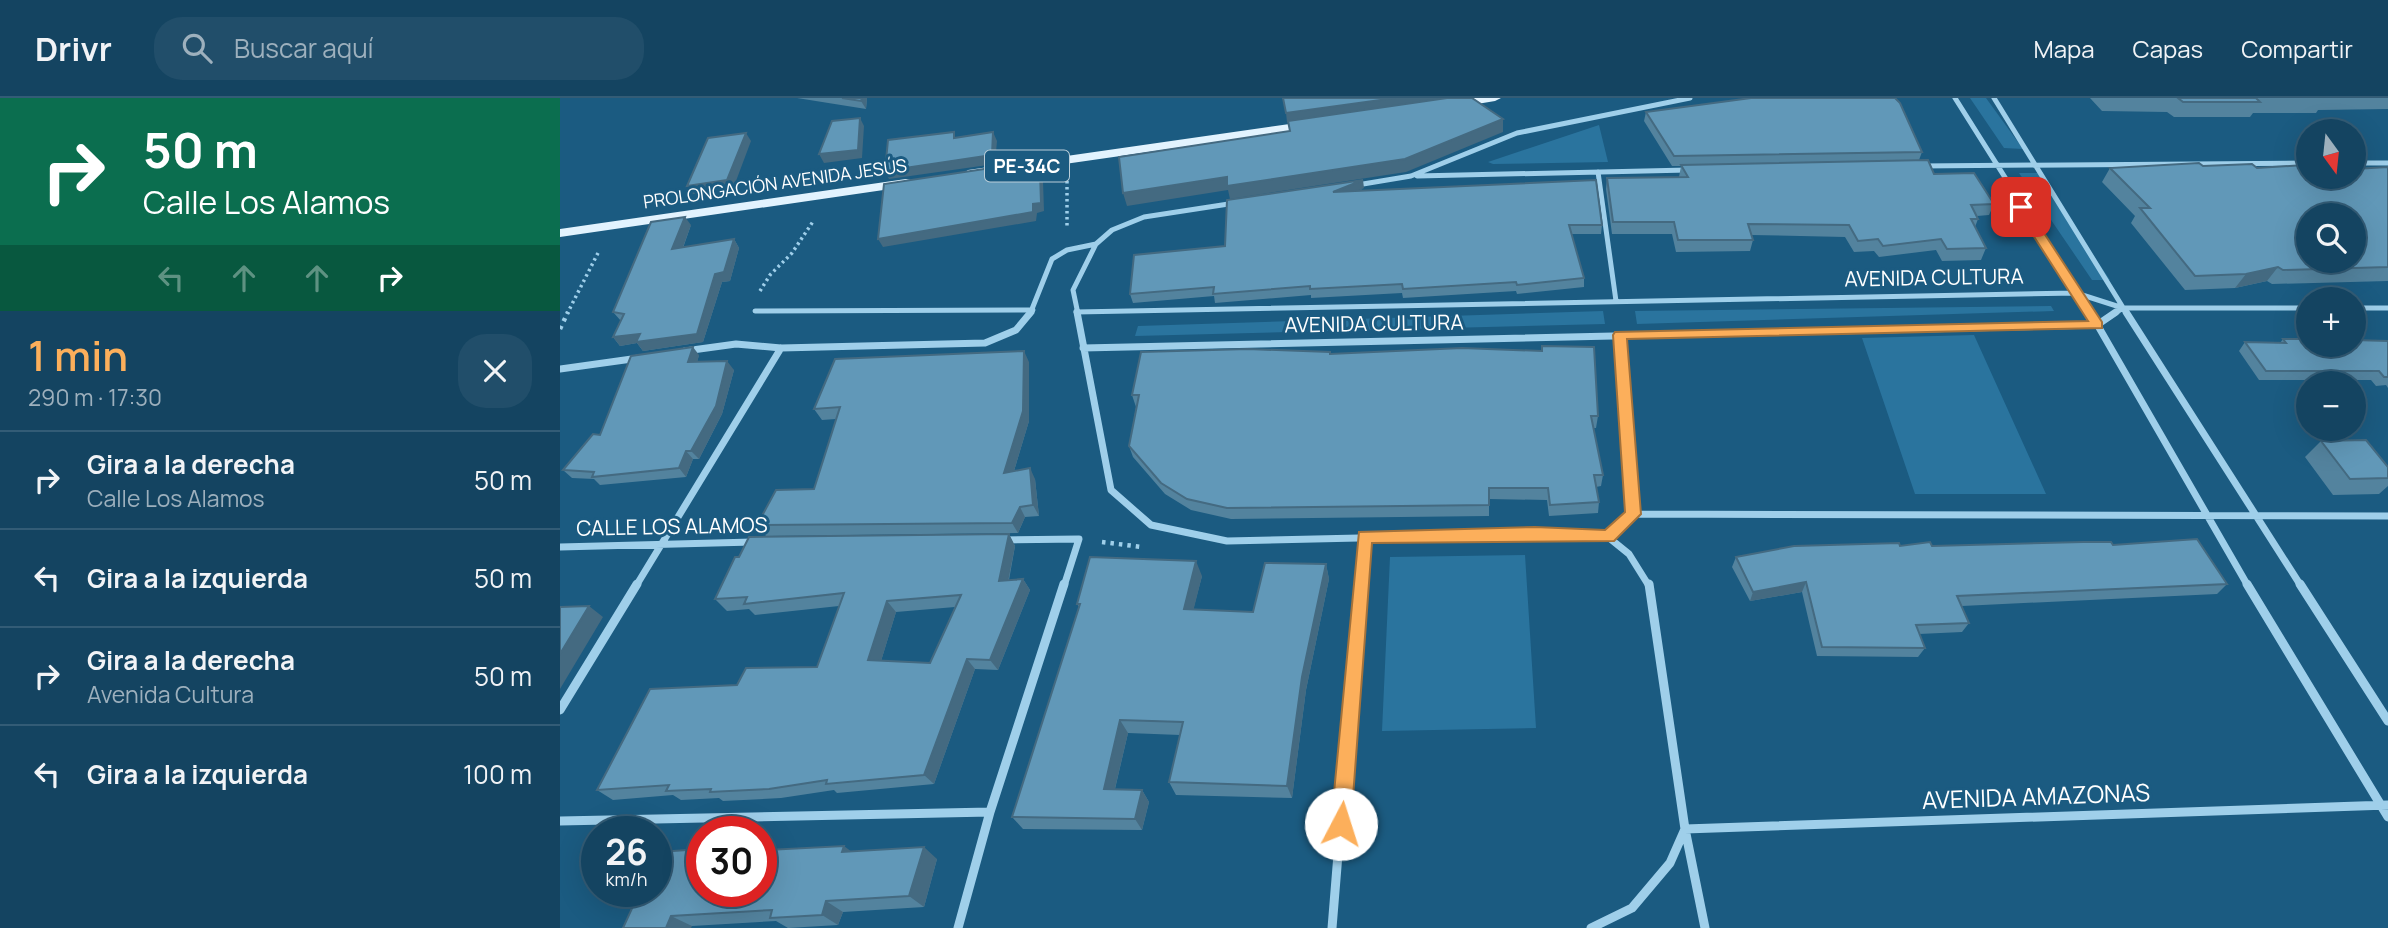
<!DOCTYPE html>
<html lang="es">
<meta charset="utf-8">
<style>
body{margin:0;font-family:Manrope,sans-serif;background:#214e6a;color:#f1f3f6;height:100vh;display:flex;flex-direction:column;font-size:26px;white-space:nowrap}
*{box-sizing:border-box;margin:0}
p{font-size:23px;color:#9db0bd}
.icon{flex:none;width:38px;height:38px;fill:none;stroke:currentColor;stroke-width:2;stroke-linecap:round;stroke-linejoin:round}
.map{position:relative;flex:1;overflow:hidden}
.drawer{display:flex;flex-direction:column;background:#144461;width:560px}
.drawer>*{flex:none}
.banner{background:#0b6e4f;color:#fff;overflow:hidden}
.needle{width:46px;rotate:165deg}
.fabs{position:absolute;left:1736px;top:21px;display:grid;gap:14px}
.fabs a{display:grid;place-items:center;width:70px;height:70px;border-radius:50%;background:#144461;box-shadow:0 7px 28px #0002,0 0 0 2px #335c76;font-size:35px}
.speed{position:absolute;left:21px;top:718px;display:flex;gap:14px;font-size:35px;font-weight:700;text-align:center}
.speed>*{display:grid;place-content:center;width:91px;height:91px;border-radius:50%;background:#144461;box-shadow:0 7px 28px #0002,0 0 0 2px #335c76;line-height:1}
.speed small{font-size:18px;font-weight:400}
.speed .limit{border:10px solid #d22;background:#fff;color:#111}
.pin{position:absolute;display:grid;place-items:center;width:60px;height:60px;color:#fff;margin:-30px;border-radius:14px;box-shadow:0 4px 10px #0006}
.me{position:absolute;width:77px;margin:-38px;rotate:5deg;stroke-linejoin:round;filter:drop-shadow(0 0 5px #0008)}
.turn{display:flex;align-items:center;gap:24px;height:147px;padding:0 28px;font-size:32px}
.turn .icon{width:91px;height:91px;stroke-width:2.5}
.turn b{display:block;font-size:49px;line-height:60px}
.lanes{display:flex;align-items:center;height:66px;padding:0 28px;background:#0003;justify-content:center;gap:35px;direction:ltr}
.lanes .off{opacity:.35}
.round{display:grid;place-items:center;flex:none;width:74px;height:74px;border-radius:28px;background:#214e6a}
.overview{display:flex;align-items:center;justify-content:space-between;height:119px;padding:0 28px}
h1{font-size:42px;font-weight:600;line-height:52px;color:#fcaf5b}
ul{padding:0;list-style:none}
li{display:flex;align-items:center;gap:21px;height:98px;padding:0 28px;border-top:2px solid #335c76}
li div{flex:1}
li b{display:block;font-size:26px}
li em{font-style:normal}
header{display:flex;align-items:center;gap:42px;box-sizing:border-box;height:98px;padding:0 35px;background:#144461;border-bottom:2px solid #335c76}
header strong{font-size:33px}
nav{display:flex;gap:38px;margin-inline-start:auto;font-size:24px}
.search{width:490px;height:63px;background:#214e6a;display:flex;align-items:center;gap:18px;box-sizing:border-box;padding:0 24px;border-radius:28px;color:#9db0bd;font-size:26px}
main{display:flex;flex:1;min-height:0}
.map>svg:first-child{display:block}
.green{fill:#2a749e}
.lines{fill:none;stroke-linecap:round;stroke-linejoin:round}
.path-far1{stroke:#9fcfea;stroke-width:3.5;stroke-dasharray:2.5 3.5;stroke-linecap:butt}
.path{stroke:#9fcfea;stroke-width:4.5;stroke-dasharray:3.5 5;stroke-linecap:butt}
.street-far2{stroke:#9fcfea;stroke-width:5}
.street-far1{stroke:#9fcfea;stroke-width:7}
.street{stroke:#9fcfea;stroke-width:9}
.primary{fill:#e2f3fe;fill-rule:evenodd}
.wall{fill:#53839e;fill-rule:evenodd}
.shaded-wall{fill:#446a81}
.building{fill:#6198b8;stroke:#446a81;stroke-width:2;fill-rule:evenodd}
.route{fill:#fcaf5b;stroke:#a4723b;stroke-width:2}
.labels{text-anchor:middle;stroke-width:6;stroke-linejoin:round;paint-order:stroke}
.far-street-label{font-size:18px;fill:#fff;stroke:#1b5b81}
.shield{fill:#1b5b81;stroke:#bbced9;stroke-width:2}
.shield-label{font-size:19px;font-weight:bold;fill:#fff}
.street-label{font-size:21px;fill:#fff;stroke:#1b5b81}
.near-street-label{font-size:24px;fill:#fff;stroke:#1b5b81}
</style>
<header>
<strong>Drivr</strong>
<div class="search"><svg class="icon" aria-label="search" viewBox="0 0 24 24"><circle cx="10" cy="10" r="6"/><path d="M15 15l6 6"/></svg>Buscar aquí</div>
<nav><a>Mapa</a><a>Capas</a><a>Compartir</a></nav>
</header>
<main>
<section class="drawer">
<div class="banner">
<div class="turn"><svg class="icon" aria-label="right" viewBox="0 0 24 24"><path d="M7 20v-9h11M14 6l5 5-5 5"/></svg><div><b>50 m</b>Calle Los Alamos</div></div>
<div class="lanes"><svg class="icon off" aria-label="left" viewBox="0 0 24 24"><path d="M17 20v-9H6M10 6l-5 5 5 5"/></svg><svg class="icon off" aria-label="ahead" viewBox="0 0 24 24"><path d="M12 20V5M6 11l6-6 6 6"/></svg><svg class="icon off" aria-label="ahead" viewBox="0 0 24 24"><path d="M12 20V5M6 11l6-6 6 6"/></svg><svg class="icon" aria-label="right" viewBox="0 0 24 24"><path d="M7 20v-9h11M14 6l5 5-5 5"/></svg></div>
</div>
<div class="overview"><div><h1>1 min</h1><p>290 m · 17:30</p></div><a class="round"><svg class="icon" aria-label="close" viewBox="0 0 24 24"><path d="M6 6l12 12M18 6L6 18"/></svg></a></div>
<ul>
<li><svg class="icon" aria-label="right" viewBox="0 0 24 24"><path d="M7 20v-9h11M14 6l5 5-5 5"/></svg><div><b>Gira a la derecha</b><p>Calle Los Alamos</p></div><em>50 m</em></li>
<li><svg class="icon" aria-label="left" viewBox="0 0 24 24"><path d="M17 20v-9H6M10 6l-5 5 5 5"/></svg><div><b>Gira a la izquierda</b></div><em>50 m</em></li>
<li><svg class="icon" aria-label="right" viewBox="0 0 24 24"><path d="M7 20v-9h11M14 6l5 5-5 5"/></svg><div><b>Gira a la derecha</b><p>Avenida Cultura</p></div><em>50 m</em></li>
<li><svg class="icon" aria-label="left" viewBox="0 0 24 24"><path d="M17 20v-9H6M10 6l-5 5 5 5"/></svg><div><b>Gira a la izquierda</b></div><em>100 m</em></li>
</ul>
</section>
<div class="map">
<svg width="1828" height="830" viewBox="0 0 1828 830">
<rect width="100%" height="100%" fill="#1b5b81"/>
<path class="green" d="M1410,0h16l37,51 -19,-1z
M1039,27l9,37 -115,2 -5,-2z
M1459,75h19l72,107h-18z
M1491,208l3,5 -417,13 -2,-13z
M1043,213l2,13 -470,12 3,-10z
M1414,237l72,159h-131l-53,-156z
M965,457l11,173 -154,3 8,-174z"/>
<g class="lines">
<path class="path-far1" d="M507,83v47
M200,193l10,-16 22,-22 22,-33
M7,216l32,-63"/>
<path class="path" d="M0,231l8,-17
M542,444l40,5"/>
<path class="street-far2" d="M1395,0l136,216
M1434,0l133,216
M1794,65h34
M1360,68l388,-3
M1038,74l18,129
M857,78l271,-6
M797,87l54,-9 106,-43 173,-35
M1794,210h34
M195,213l278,-1
M516,214l1000,-19 47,15h185
M470,216l22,-55 15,-9 29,-6
M518,216l-5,-24 23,-46 16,-14 32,-13 91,-14
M1554,216l9,-6"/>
<path class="street-far1" d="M517,214l34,178 40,35 76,16 308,-7 73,3
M1530,214l158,274
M1566,214l175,274
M1060,237l13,179
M523,250l1014,-23 19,-13
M125,253l51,-7 45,4 204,-5 31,-13 15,-18
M0,271l79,-11
M1048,439l25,-23 755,2
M1048,439l21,17 20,32
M443,442l76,-1 -15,47
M0,449l193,-5
M76,488l145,-238
M800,488l4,-50"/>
<path class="street" d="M1089,486l36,245 20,99
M1687,486l141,233
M1740,486l88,137
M0,612l77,-126
M0,723l430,-9
M398,830l32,-116 74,-228
M772,830l28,-344
M1031,830l41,-20 38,-45 15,-34 703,-24"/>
<path class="primary" d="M911,0h30l-6,3 -42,7 -6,-4z
M751,23l4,1v6l-347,50 -6,-4 6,-4z
M346,81l5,1v6l-351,51v-8z"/>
</g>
<path class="wall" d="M237,0h70l-1,11z
M1530,0h298v11l-70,1 -2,3h-63l-3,4h-76l-7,-5 -65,-1z
M1086,14l276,40 -3,8 15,14 60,30 -5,11 -12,1 1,3 -3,8 11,21 -5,12 -39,1 -6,-11 -57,7 -5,-6 -20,1 -9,-15 -94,-2 2,5 -3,11 -74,1 -4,-18h-60l-6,-45 1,-11 72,-1 2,-11h-9l-28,-45z
M1643,68l54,2 51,9 80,-10v114l-116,3 -5,-3 -32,7 -50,2 -54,-67 4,-7 -33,-34 8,-14z
M804,90l-5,3 243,34 -1,9h-30l13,44v9l-67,7 -1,-3 -113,7 -1,-5 -91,5v-3l-96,8 -1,-7 -81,7 -3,-9 95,-48z
M131,127l-8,23 51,-9 5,9 -9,33 -8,1 -19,60 -60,9 -6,-8 -17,3 -7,-9 8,-16 -8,-9z
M1723,241l105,2v47l-2,-3 -10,1 -5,-6h-112l-20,-29 6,-9 35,1z
M771,256l267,62 -2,12h-3l10,47 -2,11 -5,1 3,15 -1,11 -49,3 -2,-16 -58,-1v17l-258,3 -40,-9 -26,-16 -32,-37 -4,-11 7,-39 -4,-12z
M139,257l-2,7 37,8 -12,44 -23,45h-6l-7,18 -86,8 -6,-6 -22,-1 -9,-8 37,-35z
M469,264v59l-15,50 21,8 4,37 -14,1 -7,16 -252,3 -9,-11 57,-36 22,-70 -14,1 -8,-11z
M1761,343l67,26v19l-9,8 -46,1 -28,-38z
M449,436l6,12 -6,34 14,-1 7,11 -32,80 -23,-1 -41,115 -97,9 -3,-3 -53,8 -58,3 -4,-3 -38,2 -8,-5 -60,5 -16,-10 140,-105 80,-18 22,-61 -84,9 -6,-6 -22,2 -12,-12zM395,509l-25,56 -49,-2 15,-49z
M1553,447l114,39 -10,10 -255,12 7,17 -7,9 -43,2 6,14 -7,9 -101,-1 -15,-64 -52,9 -18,-34 4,-10 164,-11z
M766,466l3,15 -23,111 -14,108 -116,-3 -7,-13 11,-47 -52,-2 -13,56 27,1 7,12 -7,28 -119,-1 -11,-12 67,-210 -2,-3 125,-28 -9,34 60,2z
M218,752l74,2 85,7 -13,48 -81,5 -5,13 -50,3 -12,-7 -84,5 -69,2z"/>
<path class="shaded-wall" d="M302,0h5l-1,11 -5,-8z
M835,0h58l-166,24 -1,-9z
M300,20l4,8 -2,32 -38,5 -5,-9z
M943,21v13l-97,40 -176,27 -2,-9 -101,16 -4,-13z
M433,34l4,9 -2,23 -106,15 -4,-8z
M186,35l5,8 -18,48 -40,5 -6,-8z
M431,70l3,8v13l-4,-9z
M480,74l3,9 1,30 -7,2 -1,8 -153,26 -5,-8 155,-35z
M803,82l1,8 -30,13 -1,-9z
M125,119l6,8 -12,33 -7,-9z
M174,141l5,9 -9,33 -8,1 -19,60 -60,9 -6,-8 -17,3 -7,-9 102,-63z
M1718,169l-11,14 -32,7 11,-14z
M133,249l6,8 -4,16 -7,-9z
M464,253l5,11v59l-19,63 -6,-11z
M167,263l7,9 -12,44 -23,45 -8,-8z
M126,353l7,8 -7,18 -7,-9z
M470,370l5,11 4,37 -6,-11z
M460,409l5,10 -7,16 -6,-10z
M449,436l6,12 -9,46 -7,-11z
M636,463l6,15 -12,48 -6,-15z
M766,466l3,15 -23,111 -14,108 -5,-12 15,-109z
M463,481l7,11 -32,80 -8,-10z
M1246,484l-4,10 -52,9 3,-9z
M327,503l9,11 -18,59 -10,-11z
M29,508l14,11 -43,72v-35z
M407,561l8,10 -41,115 -10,-9z
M560,622l8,13 -16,68 -8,-12z
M582,692l7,12 -7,28 -7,-11z
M210,747l18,11 -20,-6z
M284,748l16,12 -18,-6z
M364,749l13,12 -13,48 -15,-11z
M266,803l17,11 -5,13 -16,-10z
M111,818l21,10 -1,2h-25z"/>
<path class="building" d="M282,0h20l-1,3z
M723,0h112l-109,15z
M887,0h25l31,21 -98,40 -178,27v-9l-104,16 -4,-36 171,-26 -2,-10z
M1191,0h144l5,5 22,49 -248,4 -28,-44z
M1618,0h78l4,4h-77z
M300,20l-2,32 -39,4 13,-33z
M394,34v6l39,-6 -1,23 -107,16 3,-31z
M186,35l-19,47 -40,6 21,-48z
M1368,62l6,14 40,-1 20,31 -23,1 7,14h-7l15,29 -39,1 -6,-10 -58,7 -5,-7 -20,2 -9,-16 -101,-1 5,16h-75l-4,-18h-61l-6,-44 81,-1 -7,-12z
M1639,65l4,3 49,-2 5,4 47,-3 4,4v8h46v-8l34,-2v100l-105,3 -5,-3 -32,7 -51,2 -55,-68h10l-40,-40zM1748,117h46v46h-46z
M431,70l-1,12 50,-8 1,31 -8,1v8l-155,27 6,-55z
M803,82l-30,12 263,-12 6,45h-33l15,53 -67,7 -1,-3 -113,7 -1,-5 -92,5v-3l-97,8 1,-7 -84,7 4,-39 91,-9 2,-46z
M125,119l-13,32 62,-10 -10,33 -9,2 -18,60 -61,8 4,-8 -27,3 11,-23 -11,-2 38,-90z
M1723,241h25v6h46v-5l34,1v36h-4l-5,-6h-113l-21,-29 41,1z
M982,248l52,1 4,69h-7l12,59h-9l5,27 -49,3 -2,-17h-59v17l-262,3 -40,-9 -26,-16 -32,-37 10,-51h-7l9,-43 107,-3 82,3v2l132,-6 80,3z
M133,249l-5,15 39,-1 -11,45 -25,45h-5l-7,17 -87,9 2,-5 -31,-2 30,-36 7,1 31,-79z
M464,253l-1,60 -19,62 26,-5 3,37 -13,2 -8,16 -255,2 19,-35 38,-1 26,-82 -26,2 21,-50z
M1806,342l22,27v11l-38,1 -29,-38z
M449,436l-10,47 24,-2 -33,81 -23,-1 -43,116 -98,9 1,-4 -58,9 -59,3 1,-3 -45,2 3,-6 -72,5 53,-101 87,-4 9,-17 71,-1 27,-74 -100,11 3,-7 -32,2 20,-42h4l10,-20zM401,497l-31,68 -62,-3 19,-59z
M1637,441l30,45 -270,12 12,27 -53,2 9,23 -103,-1 -16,-65 -53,10 -17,-35 58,-11 105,-3 1,3 30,-4 2,4 151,-4h28l2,3z
M530,459l106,4 -12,48 69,3 12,-49 61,1 -24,113 -15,109 -118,-4 14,-60 -63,-2 -16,69 38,1 -7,29 -123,-2 68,-213h-3z
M29,508l-29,48v-47z
M201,747h9l-2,5 76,-4 -2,6 82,-5 -15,49 -83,5 -4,14 -52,3 2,-8 -101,6 -5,12h-43l17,-37h16v-35l2,-4 44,-3v42h59z"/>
<path class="route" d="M1461,106l6,3 75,115v6l-475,11 14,175 -27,27 -242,2 -21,281 -3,6 -7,3 -7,-3 -3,-6 28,-292 176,-5 70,3 20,-18 -12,-177 2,-3 473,-11 -73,-114z"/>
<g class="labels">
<g class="far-street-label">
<text transform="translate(215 86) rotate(-8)" y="6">PROLONGACIÓN AVENIDA JESÚS</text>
</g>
<rect class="shield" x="425" y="52.5" width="84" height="31" rx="5"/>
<g class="shield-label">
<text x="467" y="75">PE-34C</text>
</g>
<g class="street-label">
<text transform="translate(1374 180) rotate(-1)" y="7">AVENIDA CULTURA</text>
<text transform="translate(814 226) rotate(-1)" y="7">AVENIDA CULTURA</text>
<text transform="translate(112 429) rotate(-1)" y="7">CALLE LOS ALAMOS</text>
</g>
<g class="near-street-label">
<text transform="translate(1476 699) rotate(-2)" y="8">AVENIDA AMAZONAS</text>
</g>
</g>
</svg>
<div class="fabs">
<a><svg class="needle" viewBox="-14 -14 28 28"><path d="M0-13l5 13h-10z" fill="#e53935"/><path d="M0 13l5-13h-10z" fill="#9db0bd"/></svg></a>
<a><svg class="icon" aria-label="search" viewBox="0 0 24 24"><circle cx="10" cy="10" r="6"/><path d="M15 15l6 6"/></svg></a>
<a>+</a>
<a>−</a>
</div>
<div class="speed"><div>26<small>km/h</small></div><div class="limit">30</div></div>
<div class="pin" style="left:1461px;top:109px;background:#d93025"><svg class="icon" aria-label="arrive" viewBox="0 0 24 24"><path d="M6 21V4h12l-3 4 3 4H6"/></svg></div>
<svg class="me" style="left:781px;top:726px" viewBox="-20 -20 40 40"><circle r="19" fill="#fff"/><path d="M0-13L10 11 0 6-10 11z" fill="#fcaf5b"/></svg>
</div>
</main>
